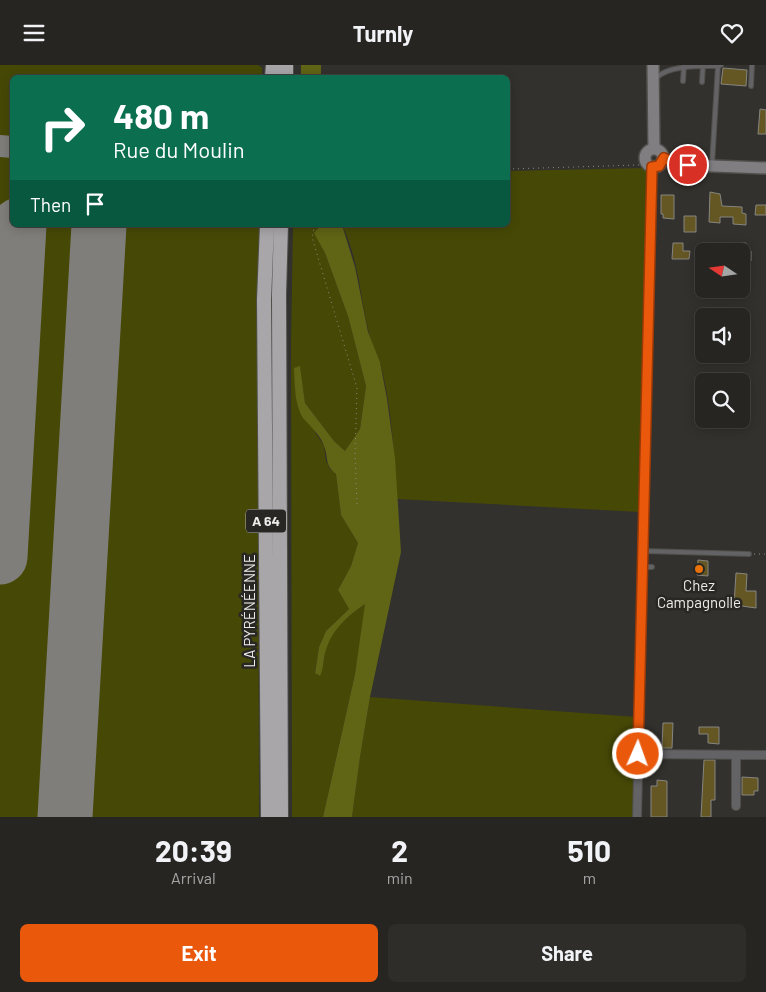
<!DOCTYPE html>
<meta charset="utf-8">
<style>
body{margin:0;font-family:Barlow,sans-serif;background:#2e2d2a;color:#f1f3f6;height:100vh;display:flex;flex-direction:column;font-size:19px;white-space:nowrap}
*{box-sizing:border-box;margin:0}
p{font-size:16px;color:#a4a5a5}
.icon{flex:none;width:28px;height:28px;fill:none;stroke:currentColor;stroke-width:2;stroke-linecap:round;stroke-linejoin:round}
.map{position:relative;height:752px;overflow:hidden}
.panel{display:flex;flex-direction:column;background:#262522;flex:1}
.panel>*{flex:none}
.guide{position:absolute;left:10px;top:10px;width:500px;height:152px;border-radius:8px;box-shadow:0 2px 12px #0003,0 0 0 1px #424240;background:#0b6e4f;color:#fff;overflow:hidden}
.needle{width:32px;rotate:283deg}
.buttons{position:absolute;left:695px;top:178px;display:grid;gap:10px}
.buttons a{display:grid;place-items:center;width:55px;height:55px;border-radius:8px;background:#262522;box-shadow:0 2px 12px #0003,0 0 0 1px #424240;font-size:25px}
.pin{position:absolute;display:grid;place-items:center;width:42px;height:42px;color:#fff;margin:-21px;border:2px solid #fff;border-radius:50%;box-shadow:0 1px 5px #0007}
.me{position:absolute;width:55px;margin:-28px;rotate:2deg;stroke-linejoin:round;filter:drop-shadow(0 0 4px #0008)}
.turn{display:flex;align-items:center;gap:18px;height:105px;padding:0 20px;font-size:22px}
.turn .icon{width:65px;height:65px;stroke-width:2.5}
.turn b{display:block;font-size:35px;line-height:42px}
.then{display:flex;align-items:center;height:48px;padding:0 20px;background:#0003;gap:10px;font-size:19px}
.eta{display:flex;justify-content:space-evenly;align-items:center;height:85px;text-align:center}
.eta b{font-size:30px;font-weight:700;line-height:35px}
.cta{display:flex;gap:10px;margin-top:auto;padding:10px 20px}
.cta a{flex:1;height:58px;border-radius:8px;background:#ea580c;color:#fff;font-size:20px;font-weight:700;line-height:58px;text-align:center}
.cta a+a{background:#2e2d2a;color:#f1f3f6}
header{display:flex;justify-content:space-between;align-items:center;height:65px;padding:0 20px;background:#262522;font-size:22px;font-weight:700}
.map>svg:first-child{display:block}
.green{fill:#464905}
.forest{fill:#606415}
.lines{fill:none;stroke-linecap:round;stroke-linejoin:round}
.taxiway{stroke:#807e7b;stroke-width:22}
.runway{stroke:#807e7b;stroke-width:55}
.building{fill:#655723;stroke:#868581}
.lane-casing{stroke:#504f4b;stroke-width:6}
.street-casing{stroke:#504f4b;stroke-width:10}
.secondary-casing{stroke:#504f4b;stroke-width:14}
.highway-casing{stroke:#504f4b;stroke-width:16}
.path{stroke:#8a8986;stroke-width:1;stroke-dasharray:1 4;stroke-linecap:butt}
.lane{stroke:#636264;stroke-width:4}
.street{stroke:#636264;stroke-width:8}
.secondary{stroke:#807e80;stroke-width:11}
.highway{stroke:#a9a6a9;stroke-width:14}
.route-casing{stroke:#983908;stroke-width:12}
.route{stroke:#ea580c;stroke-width:9}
.food-dot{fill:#e8710a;stroke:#282724;stroke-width:2}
.labels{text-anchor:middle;stroke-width:5;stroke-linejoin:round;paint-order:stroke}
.shield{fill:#282724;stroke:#b2b1af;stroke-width:1}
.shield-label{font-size:14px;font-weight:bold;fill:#edecea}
.poi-label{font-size:15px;fill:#edecea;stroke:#282724}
.street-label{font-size:15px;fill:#edecea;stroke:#282724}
</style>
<header><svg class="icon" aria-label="menu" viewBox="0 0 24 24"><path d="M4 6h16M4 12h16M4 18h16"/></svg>Turnly<svg class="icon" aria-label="heart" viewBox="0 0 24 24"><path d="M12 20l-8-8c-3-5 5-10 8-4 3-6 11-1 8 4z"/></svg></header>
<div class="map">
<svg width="766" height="752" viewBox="0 0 766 752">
<rect width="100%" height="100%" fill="#32312d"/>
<path class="green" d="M0,0h258l4,3v9h-250v148h248l-2,195 1,397h-259z
M647,103l-7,344 -243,-13c-3,-45 -5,-93 -17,-137 -4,-11 -10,-21 -12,-33 -8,-34 -10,-72 -26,-104h166v-54z
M293,160h28l-6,8 10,20 23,63 18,70 -6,43 -15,22 -11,-10 -29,-38 -5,-36 -5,1 1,27 19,37 9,14 2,15 4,8 6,5 5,41 17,28 -7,23 -13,24 11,19 -23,22 -7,16 -4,25 4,4c7,-12 4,-25 10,-37 8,-15 24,-26 37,-36l-11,71 -32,143h-31l-1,-470z
M370,632l266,20 -1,100h-283l8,-60z"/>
<path class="forest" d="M301,0h20v12h-20z
M321,160h21l13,42 13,65 12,30 7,37 8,59 6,94 -31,145 -10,60 -8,60h-29l32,-143 10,-70c-17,12 -33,25 -39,46 -3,9 -2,18 -6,26l-5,-3 4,-26 7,-16 23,-22 -11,-19 13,-24 7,-23 -17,-28 -5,-41c-12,-10 -7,-15 -12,-28 -3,-10 -14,-20 -21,-28 -9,-14 -8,-34 -9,-50l6,-2 5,37 29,38 11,10 15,-22 6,-43 -18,-70 -23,-63 -11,-20z"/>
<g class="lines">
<path class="taxiway" d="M0,81l12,1"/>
<path class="runway" d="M0,492l19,-332
M65,752l34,-592"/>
</g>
<path class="building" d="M723,3l24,2 -1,16 -25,-2z
M760,44l6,1v24h-8z
M710,127l10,2 2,12 20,1v6l4,1v11l-13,-1v-7h-13v6l-11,-1z
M661,130h13v24l-11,-1v-4h-2z
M756,140h10v10h-11z
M684,151h12v16h-12z
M673,178h10v8h7l-1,8h-17z
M737,178h9v8h5v10h-10v-10h-5z
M698,495l10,1v15l-11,-1z
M736,508l11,1 -1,17h10v17l-22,-3z
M663,658h10l-1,25h-10z
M699,662h20v17l-11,-1v-9h-9z
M704,695h11v40h-4v17h-10z
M742,712l16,1v13h-4v4h-12z
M657,715l10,1v36h-16v-31h6z"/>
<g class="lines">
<g class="lane-casing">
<path id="lane" d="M656,13c13,-13 43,-12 62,-12l3,-1
M683,16l1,-16
M702,17l1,-17
M751,21l1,-21
M712,99l6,-98
M644,486l105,3
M643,502h9"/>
</g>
<g class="street-casing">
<path id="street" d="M638,689l128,1
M736,741v-51
M637,752l15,-650"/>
</g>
<g class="secondary-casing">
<path id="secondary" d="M653,0l1,84
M645 93a9 9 0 1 1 18 0a9 9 0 1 1-18 0Z
M663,93l14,6 11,1 78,3"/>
</g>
<g class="highway-casing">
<path id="highway" d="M272,12l1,-12
M286,12v-12
M267,160l-3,75 4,517
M281,160l-2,69 2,523"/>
</g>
<path class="path" d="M508,104l131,-4 6,-2
M315,160l-3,12 2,7 43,144 -2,67 2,49
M754,489h12"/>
<use href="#lane" class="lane"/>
<use href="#street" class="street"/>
<use href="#secondary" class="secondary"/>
<use href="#highway" class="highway"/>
</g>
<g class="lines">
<g class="route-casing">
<path id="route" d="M638,689l14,-587 7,-1 5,-8 13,6 11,1"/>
</g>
<use href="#route" class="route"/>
</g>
<circle class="food-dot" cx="699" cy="504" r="5"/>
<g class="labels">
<rect class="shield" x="246" y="444.5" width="40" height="23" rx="4"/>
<g class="shield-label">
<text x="266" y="461">A 64</text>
</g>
<g class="poi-label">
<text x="699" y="526">Chez<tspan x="699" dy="17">Campagnolle</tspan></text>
</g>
<g class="street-label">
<text transform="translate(250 546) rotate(-90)" y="5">LA PYRÉNÉENNE</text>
</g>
</g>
</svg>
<div class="buttons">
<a><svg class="needle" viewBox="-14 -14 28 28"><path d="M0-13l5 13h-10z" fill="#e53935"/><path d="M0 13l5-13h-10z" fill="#a4a5a5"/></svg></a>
<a><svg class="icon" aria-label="sound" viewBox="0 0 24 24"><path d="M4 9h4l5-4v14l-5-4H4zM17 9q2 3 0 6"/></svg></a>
<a><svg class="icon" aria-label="search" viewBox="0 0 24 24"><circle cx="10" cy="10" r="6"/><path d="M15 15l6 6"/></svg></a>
</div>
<div class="pin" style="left:688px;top:100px;background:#d93025"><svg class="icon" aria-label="arrive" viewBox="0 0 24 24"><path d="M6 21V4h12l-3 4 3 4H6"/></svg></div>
<svg class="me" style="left:638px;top:689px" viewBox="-20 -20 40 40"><circle r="17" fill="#ea580c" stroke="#fff" stroke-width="3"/><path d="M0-11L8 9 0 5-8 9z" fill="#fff"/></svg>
<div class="guide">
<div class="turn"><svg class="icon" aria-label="right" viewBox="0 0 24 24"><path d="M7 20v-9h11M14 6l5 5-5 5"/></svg><div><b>480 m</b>Rue du Moulin</div></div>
<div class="then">Then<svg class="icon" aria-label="arrive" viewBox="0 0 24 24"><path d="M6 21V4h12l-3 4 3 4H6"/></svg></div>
</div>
</div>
<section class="panel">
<div class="eta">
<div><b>20:39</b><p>Arrival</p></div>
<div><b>2</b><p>min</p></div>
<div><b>510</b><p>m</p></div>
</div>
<div class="cta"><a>Exit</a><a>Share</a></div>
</section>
